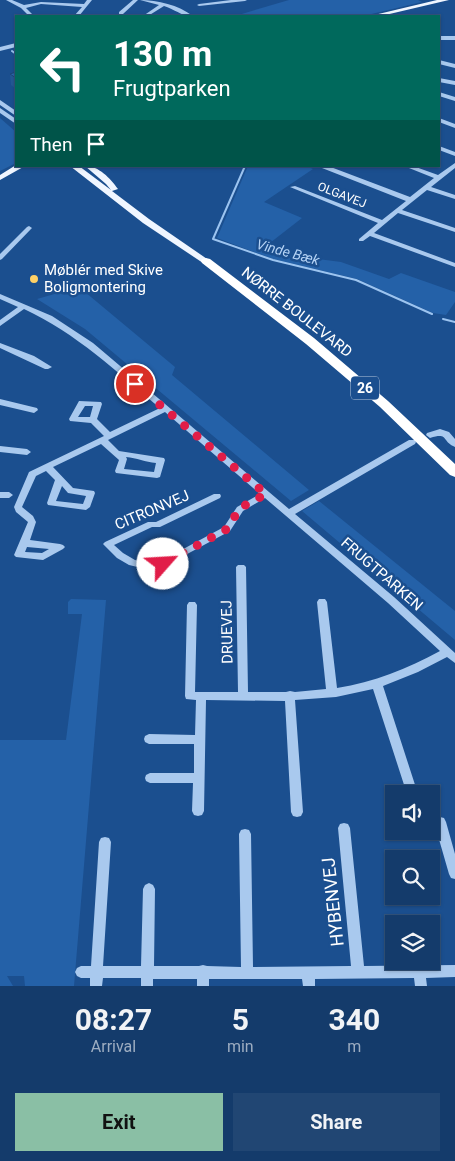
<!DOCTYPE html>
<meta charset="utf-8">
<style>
body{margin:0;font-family:Roboto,sans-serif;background:#214673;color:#f1f3f6;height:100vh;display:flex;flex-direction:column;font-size:19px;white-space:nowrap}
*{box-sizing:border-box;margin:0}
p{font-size:16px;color:#9dadc1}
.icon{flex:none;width:28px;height:28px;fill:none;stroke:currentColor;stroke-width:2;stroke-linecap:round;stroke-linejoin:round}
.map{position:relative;height:986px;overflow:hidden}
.panel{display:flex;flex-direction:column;background:#143b6b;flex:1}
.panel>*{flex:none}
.guide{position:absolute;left:15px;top:15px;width:425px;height:152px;border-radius:0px;box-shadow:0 1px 4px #0004,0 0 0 1px #33557e;background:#00695c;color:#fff;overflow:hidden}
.tools{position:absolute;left:385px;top:785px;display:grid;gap:10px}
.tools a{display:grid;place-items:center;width:55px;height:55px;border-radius:0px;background:#143b6b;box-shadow:0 1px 4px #0004,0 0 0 1px #33557e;font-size:25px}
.pin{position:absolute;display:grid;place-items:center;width:42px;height:42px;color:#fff;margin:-21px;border:2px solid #fff;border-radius:50%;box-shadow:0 1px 5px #0007}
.me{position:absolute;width:55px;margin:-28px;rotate:64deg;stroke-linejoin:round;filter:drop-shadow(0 0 4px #0008)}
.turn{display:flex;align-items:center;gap:18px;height:105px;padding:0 15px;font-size:22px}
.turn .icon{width:65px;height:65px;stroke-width:2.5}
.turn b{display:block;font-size:35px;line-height:42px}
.then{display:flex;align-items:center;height:48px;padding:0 15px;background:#0003;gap:10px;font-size:19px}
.eta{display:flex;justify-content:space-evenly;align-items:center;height:85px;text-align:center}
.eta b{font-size:30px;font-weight:700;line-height:35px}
.primary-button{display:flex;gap:10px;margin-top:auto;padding:10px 15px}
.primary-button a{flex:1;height:58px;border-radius:0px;background:#8abfa5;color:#111;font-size:20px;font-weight:700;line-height:58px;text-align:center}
.primary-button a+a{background:#214673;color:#f1f3f6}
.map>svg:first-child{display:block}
.green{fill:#2461a8}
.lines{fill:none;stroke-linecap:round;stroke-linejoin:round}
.stream{stroke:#9cc4f0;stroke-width:2}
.minor{fill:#a9c9ee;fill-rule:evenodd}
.major{fill:#f0f6ff;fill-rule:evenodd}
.highway{fill:#fff;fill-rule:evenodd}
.wall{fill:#245895}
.building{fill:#2a66ad;stroke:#1d4779}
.route{stroke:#e11d48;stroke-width:9;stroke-dasharray:0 16.2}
.poi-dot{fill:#ffd166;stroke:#1b4f8f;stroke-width:2}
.labels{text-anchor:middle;stroke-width:5;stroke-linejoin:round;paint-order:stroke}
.far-street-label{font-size:12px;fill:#fff;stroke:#1b4f8f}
.far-water-label{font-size:14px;font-style:italic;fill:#b5d3f5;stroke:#1b4f8f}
.shield{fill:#1b4f8f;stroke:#bbcadd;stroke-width:1}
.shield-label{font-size:14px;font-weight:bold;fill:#fff}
.poi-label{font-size:15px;fill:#fff;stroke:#1b4f8f;text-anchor:start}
.street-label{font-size:15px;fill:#fff;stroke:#1b4f8f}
.near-street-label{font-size:18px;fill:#fff;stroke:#1b4f8f}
</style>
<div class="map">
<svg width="455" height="986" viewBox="0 0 455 986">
<rect width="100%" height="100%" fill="#1b4f8f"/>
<path class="green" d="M289,0h129l4,2 -59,14h-128z
M0,118l16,14v31l-16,8z
M248,166h58l7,3 -49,33 38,16 -36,28 29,10 46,6 48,17 12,-6 54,19v10l-9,13 -13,-2 -76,-34 -84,-20 -56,-21z
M79,287l96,80 -3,8 137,115 -18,11 -206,-172 -48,-30z
M319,501l136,110v29l-153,-129z
M71,599l35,1 -32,386h-49l-1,-10h-17l6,10h-13v-246h66l16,-126h-14v-12z"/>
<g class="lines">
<path class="stream" d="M12,51l4,3
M245,166l-32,73 60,21 83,20 76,34
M443,319l12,3"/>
<path class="minor" d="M6,0h6l12,5 17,-3 43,2 3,-4h5l-13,16h-5l8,-9 -41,-3 -15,4 8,8h-5l-8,-8z
M133,0h5l-15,14h-4v-2z
M140,0c18,0 38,5 53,16 -10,1 -19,-7 -29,-10l-16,10h-5l16,-11z
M231,0h16l-2,1 -46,5 -2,-1 2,-1z
M439,36h16v4h-16z
M16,43v4l-16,4v-4z
M439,60l16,4v4l-16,-4z
M439,78l16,3v4l-16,-3z
M439,92l16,5v4l-16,-5z
M0,100l16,11v5l-16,-11z
M0,108l16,11v5l-16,-11z
M439,118l16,6v4l-16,-6z
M439,146l16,6v4l-16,-6z
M455,163v5l-24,19 24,8v4l-28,-9 -25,20 53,18v4l-57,-19 -24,20 81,30v4l-85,-31 -7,5h-4v-2l19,-16 -88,-36 5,-1 87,34 24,-19 -84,-33 -1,-2h7l82,31 24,-19 -30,-12h9l25,9z
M29,226l3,2 -1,1 -29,30 -2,1v-6l27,-27z
M0,294l52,22 41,27 196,166 120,-69h6l1,2 -1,2 -120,70 99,83 61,56v10l-8,-6 -29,15 -35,14 35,108h-11l-34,-105 -37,8 -41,3 8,112 -2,4 -4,1 -4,-1 -2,-4 -6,-111 -79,-1 -2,111 -2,4 -4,1 -4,-1 -2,-4 1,-28h-43l-4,-2 -1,-3 1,-3 4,-2h44v-29h-45l-4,-2 -1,-3 1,-3 4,-2 46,1 1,-35 -10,-1 -1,-3 2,-91 2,-3h6l2,3 -2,87h43l-2,-125 2,-2h6l2,2 2,125h38l4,-1 5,1 31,-3 -9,-87 2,-3h6l2,3 10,86c37,-6 70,-19 103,-37l-52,-48 -123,-105 -22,13 -13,20 -67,36 -17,2 -17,-4 -12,-7 -14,-14 2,-2 43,-20h8l58,-28h6l1,2 -1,2 -60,29h-8l-38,18 9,8 12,7 11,2 15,-1 63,-34 13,-20 23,-13 -95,-82 -57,28 11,11 45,7 1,2 -5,17 -3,1 -41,-5 -1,-2 4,-11 -18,-16 -48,23 20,21 21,3 1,2 -5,14 -4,3 -38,-5 -1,-2 8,-23 -9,-9 -10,5 -14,31 11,9 3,6 -6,18 30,4 3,1 2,2 -2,2 -20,11 -27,-3 -2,-2 14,-33 -12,-10 -2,-5 15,-35 75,-36 -13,-13 -21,-2 -1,-2 10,-18 22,1 1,2 -5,15 13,13 50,-24c-43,-36 -84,-75 -136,-99l-24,17v-6l18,-13 -18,-8zM85,406h8l-3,11h-12zM126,457c11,1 19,5 30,6l-2,9 -30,-3 3,-10zM62,486l6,7 18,3 -3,8 -27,-3zM27,547l22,2 -7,4 -17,-1z
M0,343l34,13 18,11 -4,2h-3l-45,-21z
M0,399l37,9 1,2 -4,3 -34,-8z
M440,429l9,3 6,7v8c-14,-6 -6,-15 -25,-9l-4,-3 1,-2z
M0,446l27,3 4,3 -4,3 -27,-3z
M0,492h9l4,3 -4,3h-9z
M440,817l4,1 2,4 9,32v25l-4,-1 -2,-4 -15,-52 2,-4z
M344,823l4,1 2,4 14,138 91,-1v12l-29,1 1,8h-12l-1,-8 -99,1v7h-12l-1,-7h-93v7h-12v-7h-44v7h-12v-8h-38l-1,8h-12v-8h-9l-4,-2 -2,-4 2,-4 4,-2h10l8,-124 2,-4 4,-1 4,1 2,4 -8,124h38l2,-77 2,-4 4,-2 4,2 2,4 -1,77h45l4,-1 4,1 34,1 -2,-133 2,-4 4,-1 4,1 2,4 2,133 98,-1 -13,-138 2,-4z"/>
<path class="major" d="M437,0h12l-68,16h-11z
M16,165l9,1 -25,14v-5z
M70,166h9l32,24 -5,-6 -21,-18c14,0 25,12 33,23l-6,2 37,28 61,42 -4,3 -3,-1 -60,-40z"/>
<path class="highway" d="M206,258l4,1 104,79 74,63 67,63v13l-5,-2 -70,-68 -74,-63 -104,-81 -1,-2 1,-2z"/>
</g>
<path class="wall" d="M16,72v17l-5,-4 -1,-11z"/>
<path class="building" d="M16,72v6l-6,-4z"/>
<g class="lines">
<path class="route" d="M135,384l131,110 -26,14 -13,21 -64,35"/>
</g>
<circle class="poi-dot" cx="34" cy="279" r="5"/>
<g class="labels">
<g class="far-street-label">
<text transform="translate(342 195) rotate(21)" y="4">OLGAVEJ</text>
</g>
<g class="far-water-label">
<text transform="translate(288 252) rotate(15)" y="5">Vinde Bæk</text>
</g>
<rect class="shield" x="351" y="376.5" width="28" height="23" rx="4"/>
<g class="shield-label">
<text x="365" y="393">26</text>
</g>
<g class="poi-label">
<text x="44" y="275">Møblér med Skive<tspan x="44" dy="17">Boligmontering</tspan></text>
</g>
<g class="street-label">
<text transform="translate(297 312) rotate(38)" y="5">NØRRE BOULEVARD</text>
<text transform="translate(152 510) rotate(-23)" y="5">CITRONVEJ</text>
<text transform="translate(382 574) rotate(41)" y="5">FRUGTPARKEN</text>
<text transform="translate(227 632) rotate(-91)" y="5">DRUEVEJ</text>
</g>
<g class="near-street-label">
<text transform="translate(333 902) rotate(-96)" y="6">HYBENVEJ</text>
</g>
</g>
</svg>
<div class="tools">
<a><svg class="icon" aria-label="sound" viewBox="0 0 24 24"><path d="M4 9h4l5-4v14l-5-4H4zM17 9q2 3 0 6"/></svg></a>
<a><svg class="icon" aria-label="search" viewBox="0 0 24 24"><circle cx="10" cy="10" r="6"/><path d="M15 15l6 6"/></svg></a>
<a><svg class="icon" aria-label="layers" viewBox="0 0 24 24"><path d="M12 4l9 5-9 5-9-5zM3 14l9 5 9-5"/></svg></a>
</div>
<div class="pin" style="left:135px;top:384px;background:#d93025"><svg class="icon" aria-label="arrive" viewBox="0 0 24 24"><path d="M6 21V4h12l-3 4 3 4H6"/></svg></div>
<svg class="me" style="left:163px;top:564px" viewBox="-20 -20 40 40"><circle r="19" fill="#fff"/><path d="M0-13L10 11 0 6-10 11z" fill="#e11d48"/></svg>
<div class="guide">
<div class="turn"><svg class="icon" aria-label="left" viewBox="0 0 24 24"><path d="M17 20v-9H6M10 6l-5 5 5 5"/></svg><div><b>130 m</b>Frugtparken</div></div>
<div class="then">Then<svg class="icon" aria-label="arrive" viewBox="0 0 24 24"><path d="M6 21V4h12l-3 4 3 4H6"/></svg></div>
</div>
</div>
<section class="panel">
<div class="eta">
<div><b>08:27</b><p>Arrival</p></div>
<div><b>5</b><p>min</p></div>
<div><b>340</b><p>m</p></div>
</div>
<div class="primary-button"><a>Exit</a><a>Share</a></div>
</section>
